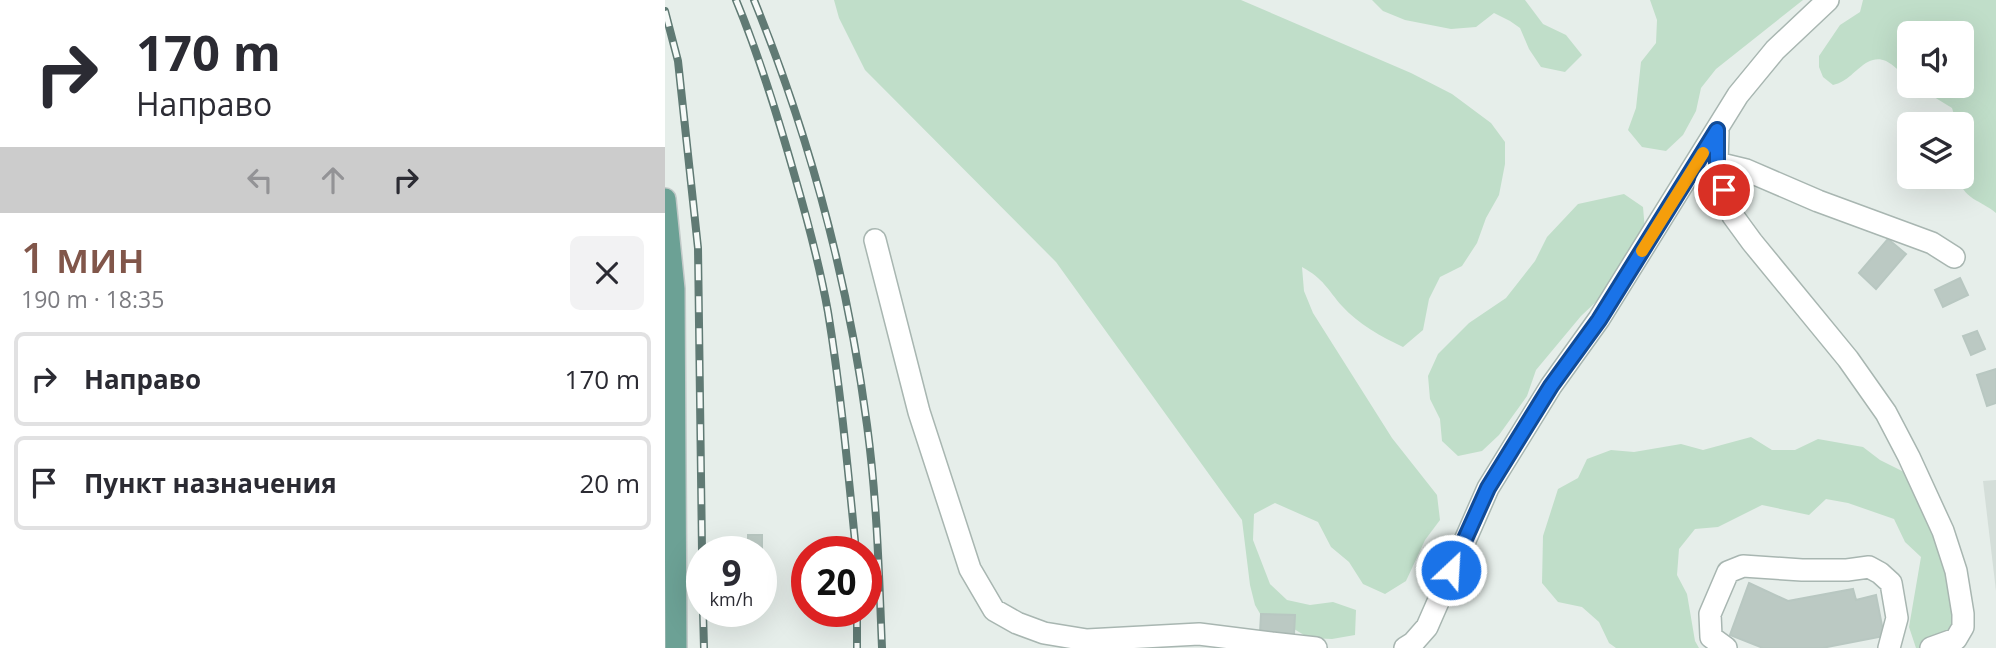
<!DOCTYPE html>
<html lang="ru">
<meta charset="utf-8">
<style>
body{margin:0;font-family:"Open Sans",sans-serif;background:#f2f2f3;color:#2b2b33;height:100vh;display:flex;flex-direction:column;font-size:26px;white-space:nowrap}
*{box-sizing:border-box;margin:0}
p{font-size:23px;color:#7c7c81}
.icon{flex:none;width:38px;height:38px;fill:none;stroke:currentColor;stroke-width:2;stroke-linecap:round;stroke-linejoin:round}
.map{position:relative;flex:1;overflow:hidden}
.drawer{display:flex;flex-direction:column;background:#fff;width:665px}
.drawer>*{flex:none}
.hud{background:#fff;color:#2b2b33;overflow:hidden}
.fabs{position:absolute;left:1232px;top:21px;display:grid;gap:14px}
.fabs a{display:grid;place-items:center;width:77px;height:77px;border-radius:10px;background:#fff;box-shadow:0 7px 28px #0002;font-size:35px}
.speed{position:absolute;left:21px;top:536px;display:flex;gap:14px;font-size:35px;font-weight:700;text-align:center}
.speed>*{display:grid;place-content:center;width:91px;height:91px;border-radius:50%;background:#fff;box-shadow:0 7px 28px #0002;line-height:1}
.speed small{font-size:18px;font-weight:400}
.speed .limit{border:10px solid #d22;background:#fff;color:#111}
.pin{position:absolute;display:grid;place-items:center;width:60px;height:60px;color:#fff;margin:-30px;border:4px solid #fff;border-radius:50%;box-shadow:0 2px 7px #0007}
.me{position:absolute;width:77px;margin:-38px;rotate:25deg;stroke-linejoin:round;filter:drop-shadow(0 0 5px #0008)}
.turn{display:flex;align-items:center;gap:24px;height:147px;padding:0 21px;font-size:32px}
.turn .icon{width:91px;height:91px;stroke-width:2.5}
.turn b{display:block;font-size:49px;line-height:60px}
.lanes{display:flex;align-items:center;height:66px;padding:0 21px;background:#0003;justify-content:center;gap:35px;direction:ltr}
.lanes .off{opacity:.35}
.round{display:grid;place-items:center;flex:none;width:74px;height:74px;border-radius:10px;background:#f2f2f3}
.overview{display:flex;align-items:center;justify-content:space-between;height:119px;padding:0 21px}
h1{font-size:42px;font-weight:600;line-height:52px;color:#81564a}
ul{padding:0;list-style:none}
li{display:flex;align-items:center;gap:21px;height:94px;margin:0 14px 10px;padding:0 7px;border:4px solid #e1e1e2;border-radius:10px}
li div{flex:1}
li b{display:block;font-size:26px}
li em{font-style:normal}
main{display:flex;flex:1;min-height:0}
.map>svg:first-child{display:block}
.built{fill:#d4ded9}
.green{fill:#c0dec9}
.building{fill:#bbc9c3;stroke:#b8c7c1;stroke-width:2}
.lines{fill:none;stroke-linecap:round;stroke-linejoin:round}
.minor-casing{stroke:#a8b6b1;stroke-width:24}
.major-casing{stroke:#c2c9c8;stroke-width:24}
.minor{stroke:#fff;stroke-width:21}
.major{stroke:#6ca195;stroke-width:21}
.rail-casing{stroke:#607a74;stroke-width:8}
.rail{stroke:#f6faf8;stroke-width:5;stroke-dasharray:16;stroke-linecap:butt}
.route-casing{stroke:#114b97;stroke-width:18}
.route{stroke:#1a73e8;stroke-width:12}
.slow{stroke:#f59e0b;stroke-width:12}
</style>
<main>
<section class="drawer">
<div class="hud">
<div class="turn"><svg class="icon" aria-label="right" viewBox="0 0 24 24"><path d="M7 20v-9h11M14 6l5 5-5 5"/></svg><div><b>170 m</b>Направо</div></div>
<div class="lanes"><svg class="icon off" aria-label="left" viewBox="0 0 24 24"><path d="M17 20v-9H6M10 6l-5 5 5 5"/></svg><svg class="icon off" aria-label="ahead" viewBox="0 0 24 24"><path d="M12 20V5M6 11l6-6 6 6"/></svg><svg class="icon" aria-label="right" viewBox="0 0 24 24"><path d="M7 20v-9h11M14 6l5 5-5 5"/></svg></div>
</div>
<div class="overview"><div><h1>1 мин</h1><p>190 m · 18:35</p></div><a class="round"><svg class="icon" aria-label="close" viewBox="0 0 24 24"><path d="M6 6l12 12M18 6L6 18"/></svg></a></div>
<ul>
<li><svg class="icon" aria-label="right" viewBox="0 0 24 24"><path d="M7 20v-9h11M14 6l5 5-5 5"/></svg><div><b>Направо</b></div><em>170 m</em></li>
<li><svg class="icon" aria-label="arrive" viewBox="0 0 24 24"><path d="M6 21V4h12l-3 4 3 4H6"/></svg><div><b>Пункт назначения</b></div><em>20 m</em></li>
</ul>
</section>
<div class="map">
<svg width="1331" height="648" viewBox="0 0 1331 648">
<rect width="100%" height="100%" fill="#e6eeea"/>
<path class="built" d="M1331,480v111l-13,-110z"/>
<path class="green" d="M169,0h407l170,73 41,21 39,29 14,19v22l-6,31 -13,23 -9,25 -15,23 -22,11 -11,22 -6,31 -20,17c-21,-10 -45,-23 -61,-41 -15,-17 -18,-27 -40,-39l2,24 9,22 79,125 45,57 3,25 -15,20 -19,41 -21,13 -22,-10 -14,-22 -18,-15 -13,-25 -43,-19 -21,11 -1,26 17,44 17,16 23,5 23,-3 23,8 -1,25 -23,4 -23,-1 -20,-12 -23,-2 -11,-19 -5,-20 -8,-65 -186,-258 -191,-192 -26,-52z
M707,0h153l18,24 23,11 16,20 -17,17 -24,-5 -12,-18 -9,-21 -10,-7 -16,-8 -18,14 -25,2 -46,-9 -22,-9z
M985,0h153l-87,69 -15,19 -5,23 -13,24 -17,16 -24,-4 -14,-17 8,-22 5,-46 15,-19 1,-23z
M1198,0h133v213c-14,-12 -35,-15 -37,-36h3c0,-8 1,-16 2,-24 0,-6 -2,-20 -2,-29h-5l-5,-16 -31,-19 -2,-3h43v-53h-53v43c-9,-3 -15,-11 -23,-15 -18,-8 -30,13 -43,20 -3,2 -7,3 -10,4l-10,-8 -4,-10v-11l21,-31 20,-13z
M959,194l19,13 3,35 -29,40 -36,34 -45,54 -9,26 -28,39 -17,16 -24,5 -16,-15 -2,-22 -10,-20 -2,-23 10,-22 31,-31 37,-25 29,-37 12,-24 31,-33z
M1086,437l21,13h23l23,-11 45,8 17,13 30,15 44,113 2,46 -14,14h-26l-7,-21 12,-70 -16,-15 -11,-23 -46,-16 -22,-4 -17,16 -47,-10 -44,22 -23,2 -16,20 -2,26 10,19 8,47 4,7h-83l-7,-5 -10,-21 -17,-15 -24,-5 -16,-19 1,-47 15,-47 20,-11 9,-19 24,-9 23,2 47,-8 22,6z"/>
<path class="building" d="M1223,239l18,15 -30,35 -17,-16z
M1295,278l8,17 -25,12 -8,-17z
M1312,331l8,18 -14,6 -8,-19z
M1331,369v34l-9,3 -10,-31z
M83,535h14v17l-14,-1z
M1084,583l39,18 65,-12 3,11 20,-5 8,41 -62,12h-59l-33,-13z
M596,614l34,1 -1,19 -34,-1z"/>
<g class="lines">
<g class="minor-casing">
<path id="minor" d="M1053,132l-1,31 16,53 19,26 96,117 38,54 23,44 34,74 13,40 7,43v13l-7,12 -25,9
M1052,163l29,7 72,31 114,42 22,14
M210,240l44,172 51,157 24,41 23,13 27,10 43,7 112,-6 72,9 7,5
M606,643l45,5
M740,648l8,-5 14,-16 61,-139 63,-102 48,-67 139,-224 37,-45 53,-50
M1061,648l-15,-11 -1,-23 18,-42 15,-6 59,4h45l22,-3 11,6 11,10 6,35 -8,30"/>
</g>
<g class="major-casing">
<path id="major" d="M0,199l9,90 2,359"/>
</g>
<use href="#minor" class="minor"/>
<use href="#major" class="major"/>
<g class="rail-casing">
<path id="rail" d="M71,0c24,58 42,117 59,177 13,45 25,90 33,135 13,80 20,159 28,239
M89,0c55,135 94,280 113,425 10,74 12,149 15,223
M0,11l13,50 20,187 4,303
M38,611l1,37
M192,611v37"/>
</g>
<use href="#rail" class="rail"/>
</g>
<g class="lines">
<g class="route-casing">
<path id="route" d="M786,570l37,-82 63,-102 48,-66 118,-190v33l7,27"/>
</g>
<use href="#route" class="route"/>
<path class="slow" d="M977,251l61,-98"/>
</g>
</svg>
<div class="fabs">
<a><svg class="icon" aria-label="sound" viewBox="0 0 24 24"><path d="M4 9h4l5-4v14l-5-4H4zM17 9q2 3 0 6"/></svg></a>
<a><svg class="icon" aria-label="layers" viewBox="0 0 24 24"><path d="M12 4l9 5-9 5-9-5zM3 14l9 5 9-5"/></svg></a>
</div>
<div class="speed"><div>9<small>km/h</small></div><div class="limit">20</div></div>
<div class="pin" style="left:1059px;top:190px;background:#d93025"><svg class="icon" aria-label="arrive" viewBox="0 0 24 24"><path d="M6 21V4h12l-3 4 3 4H6"/></svg></div>
<svg class="me" style="left:786px;top:570px" viewBox="-20 -20 40 40"><circle r="17" fill="#1a73e8" stroke="#fff" stroke-width="3"/><path d="M0-11L8 9 0 5-8 9z" fill="#fff"/></svg>
</div>
</main>
